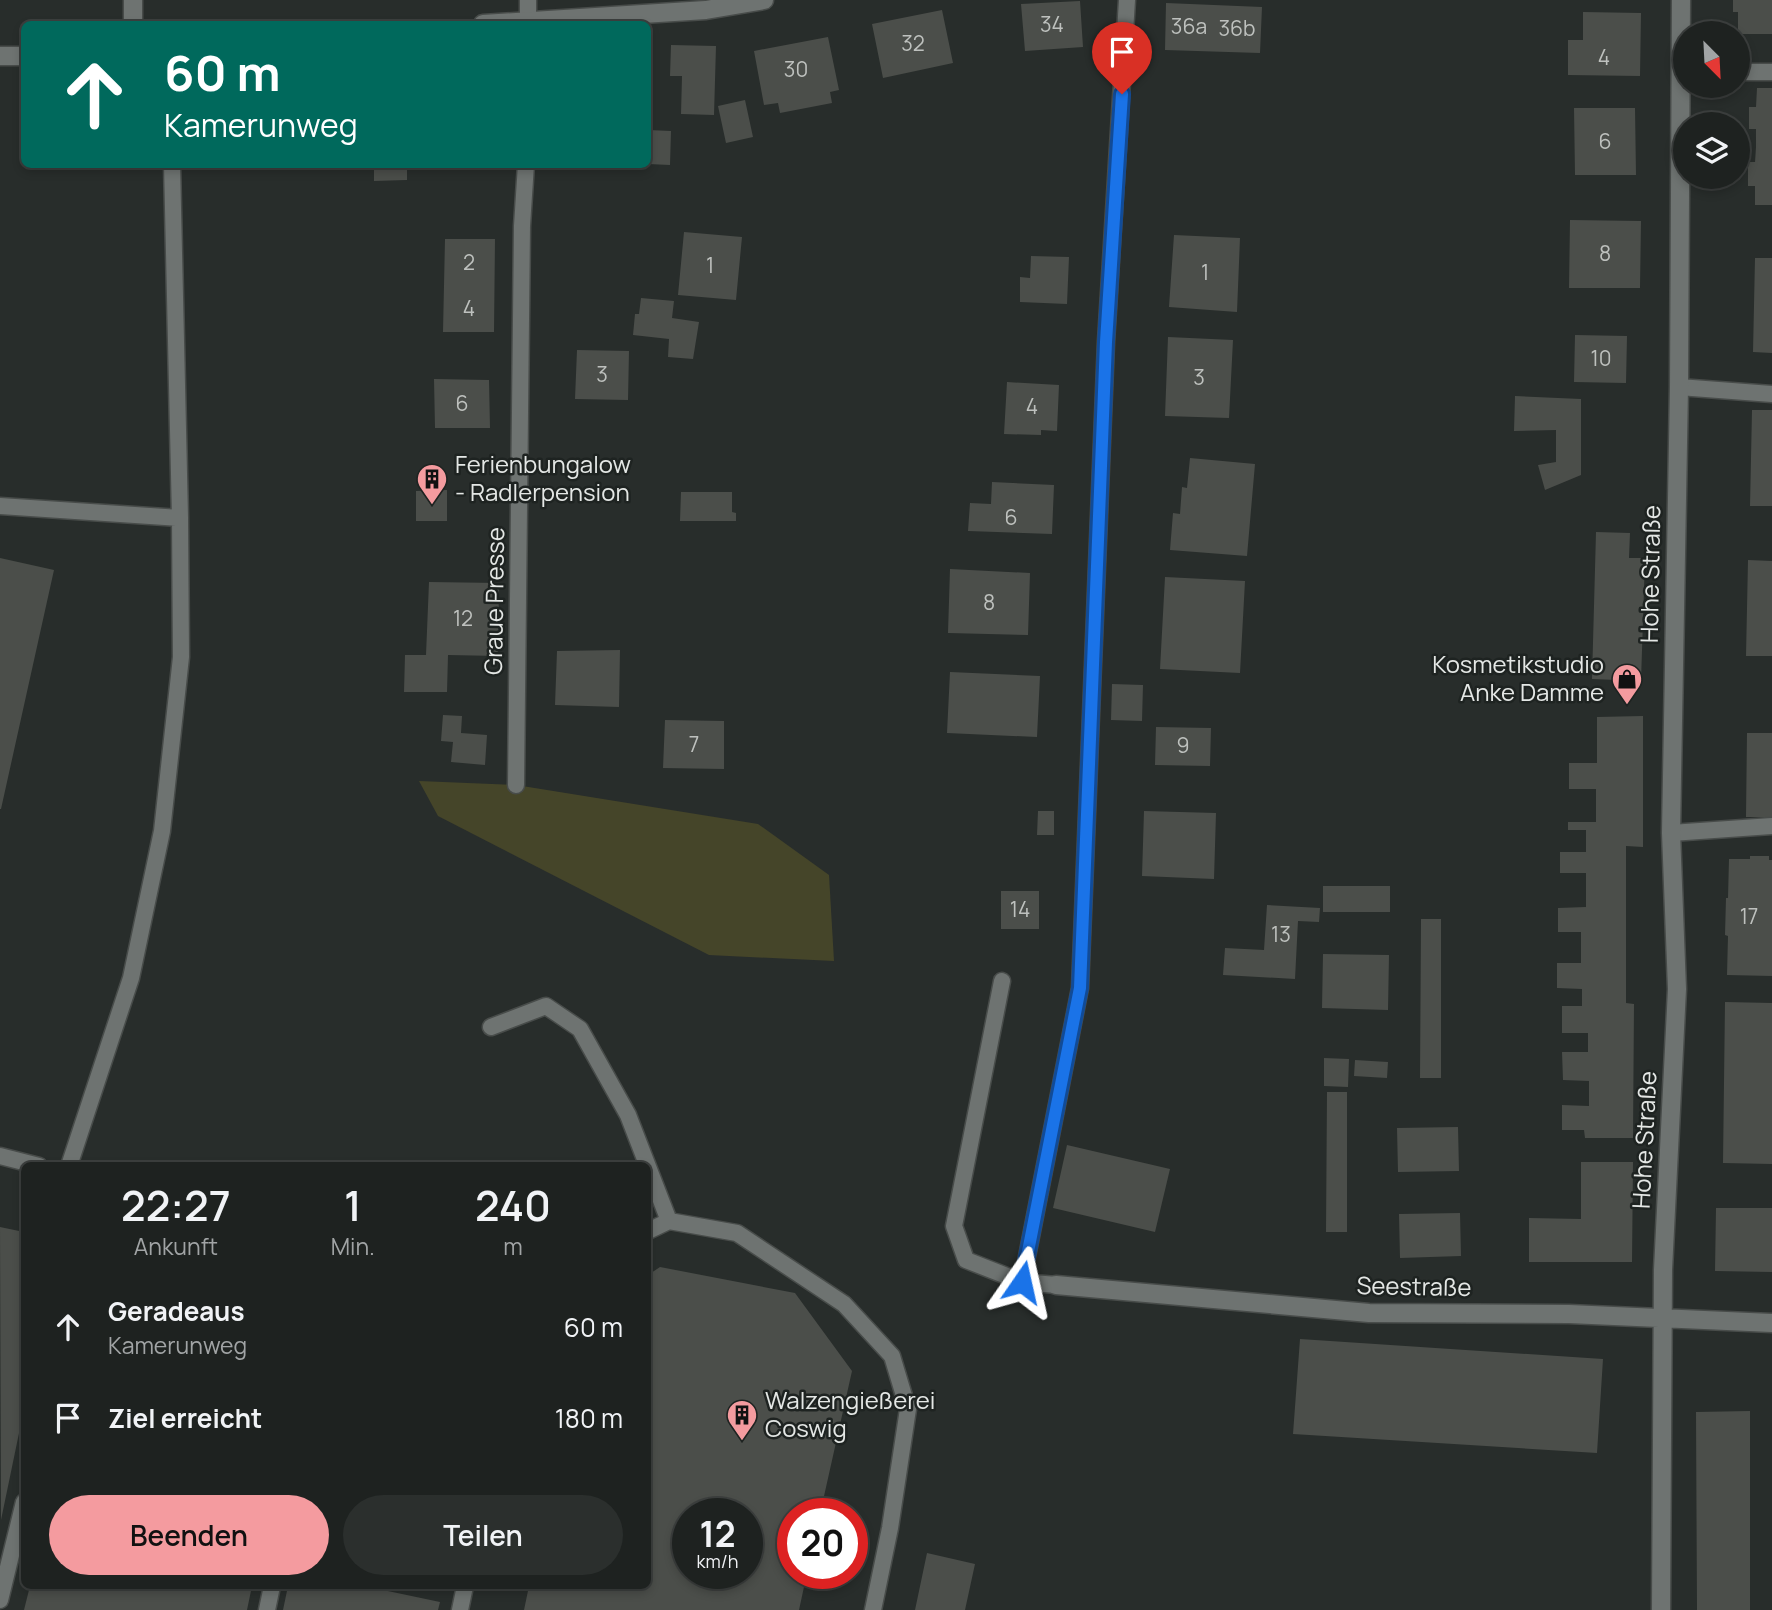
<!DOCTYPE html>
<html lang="de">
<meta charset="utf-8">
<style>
body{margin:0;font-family:Manrope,sans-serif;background:#2b2f2d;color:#f1f3f6;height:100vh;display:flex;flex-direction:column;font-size:26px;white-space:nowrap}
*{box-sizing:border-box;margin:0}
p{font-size:23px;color:#a1a4a5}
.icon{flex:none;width:38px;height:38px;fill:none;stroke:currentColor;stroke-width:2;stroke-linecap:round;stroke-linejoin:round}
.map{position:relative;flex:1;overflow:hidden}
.side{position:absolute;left:21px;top:1162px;width:630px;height:427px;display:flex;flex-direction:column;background:#1e2220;border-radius:10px;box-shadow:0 4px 10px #0003,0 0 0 2px #3c3f3e}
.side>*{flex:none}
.top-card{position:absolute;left:21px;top:21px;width:630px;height:147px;border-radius:10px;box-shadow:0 4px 10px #0003,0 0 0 2px #3c3f3e;background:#00695c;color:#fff;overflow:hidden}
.needle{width:46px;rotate:156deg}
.controls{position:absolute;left:1673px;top:21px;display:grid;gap:14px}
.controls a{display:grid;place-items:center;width:77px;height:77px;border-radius:50%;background:#1e2220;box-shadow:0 4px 10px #0003,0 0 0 2px #3c3f3e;font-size:35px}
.speed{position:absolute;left:672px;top:1498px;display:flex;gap:14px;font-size:35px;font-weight:700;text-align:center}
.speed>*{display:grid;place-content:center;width:91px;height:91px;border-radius:50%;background:#1e2220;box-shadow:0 4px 10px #0003,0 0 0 2px #3c3f3e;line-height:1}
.speed small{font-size:18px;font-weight:400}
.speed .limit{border:10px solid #d22;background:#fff;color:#111}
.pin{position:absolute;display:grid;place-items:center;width:60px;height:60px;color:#fff;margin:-72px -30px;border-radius:50% 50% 50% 0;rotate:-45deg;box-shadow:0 0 7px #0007}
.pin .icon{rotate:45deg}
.me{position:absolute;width:77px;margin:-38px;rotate:11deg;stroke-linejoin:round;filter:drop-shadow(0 0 5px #0008)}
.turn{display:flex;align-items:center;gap:24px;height:147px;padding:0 28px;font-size:32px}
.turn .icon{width:91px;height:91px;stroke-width:2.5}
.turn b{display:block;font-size:49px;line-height:60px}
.eta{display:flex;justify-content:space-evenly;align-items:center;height:119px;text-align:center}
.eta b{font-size:42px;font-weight:600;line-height:49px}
.button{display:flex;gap:14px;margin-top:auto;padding:14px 28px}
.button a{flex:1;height:80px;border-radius:42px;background:#f49b9f;color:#111;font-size:28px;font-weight:600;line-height:80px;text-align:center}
.button a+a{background:#2b2f2d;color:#f1f3f6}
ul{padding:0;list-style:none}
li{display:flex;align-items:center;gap:21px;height:91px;padding:0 28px}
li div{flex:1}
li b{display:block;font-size:26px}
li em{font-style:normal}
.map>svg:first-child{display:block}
.green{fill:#454529}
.building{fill:#4b4e4a;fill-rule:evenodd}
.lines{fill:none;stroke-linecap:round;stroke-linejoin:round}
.service-casing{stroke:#484c4a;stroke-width:19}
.minor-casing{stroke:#484c4a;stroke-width:21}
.service{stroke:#6e7371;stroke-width:16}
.minor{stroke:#6e7371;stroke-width:18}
.route-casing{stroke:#114b97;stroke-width:18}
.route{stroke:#1a73e8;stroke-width:12}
.labels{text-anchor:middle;stroke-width:5;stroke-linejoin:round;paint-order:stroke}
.number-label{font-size:21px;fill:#bec1be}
.poi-label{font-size:24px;fill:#e4e7e5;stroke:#1e2321;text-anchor:start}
.street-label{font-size:24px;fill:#e4e7e5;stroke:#1e2321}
</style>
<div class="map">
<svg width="1772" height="1610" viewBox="0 0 1772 1610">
<rect width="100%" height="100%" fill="#282d2b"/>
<path class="green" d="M419,781l97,4 242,39 71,51 5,86 -125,-6 -271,-139z"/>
<path class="building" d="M1733,0h39v34h-34v-22h-5z
M1080,1l3,46 -58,4 -4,-47z
M1166,3l96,4 -2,46 -95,-3z
M942,10l11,53 -70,15 -11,-54z
M1583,12l58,1 -1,63 -72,-1v-35h15z
M828,37l11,53 -9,2 2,11 -52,10 -2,-10 -14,2 -10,-54z
M671,45l45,1 -2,69 -33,-1 1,-38h-12z
M1757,88h15v117h-17v-19h-7v-24h7l1,-15v-18h-7v-22h7z
M745,100l8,37 -27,6 -8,-37z
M1574,108h61l1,67h-61z
M648,130l23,1 -1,34 -22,-1z
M374,164h33v16l-33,1z
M1570,220l71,1 -1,67h-71z
M684,232l58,5 -6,63 -58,-5z
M1174,235l66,3 -3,74 -68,-5z
M445,239h50l-1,93h-51z
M1031,256l38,1 -2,47 -47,-2v-25l10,1z
M1755,258h17v95l-19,-1z
M641,298l33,3 -2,17 27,4 -6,37 -25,-2 1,-18 -36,-4 2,-21h4z
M1575,335l52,1 -1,47 -52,-1z
M1168,337l65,3 -4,78 -64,-2z
M577,350l52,1 -1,49 -53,-1z
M434,379l55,1 1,48h-55z
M1007,382l52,3 -2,46 -16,-1v5l-37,-1z
M1515,396l66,3v76l-36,15 -7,-25 18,-3v-32l-42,1z
M1752,410h20v96h-22z
M1190,458l65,6 -8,92 -77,-6 3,-37 7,1 2,-27 5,1z
M992,482l62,3 -2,49 -84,-3 2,-28 21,1z
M447,490v31h-31v-30z
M681,492h51v20l4,1v8h-56z
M1596,532l34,1 -1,25h16l-4,123 -49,-2z
M0,558l54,12 -53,239h-1z
M1748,560l24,1v95h-26z
M950,569l80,4 -2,62 -80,-2z
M1165,577l80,4 -5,92 -80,-4z
M429,582l70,1 -1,73 -50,-1 -1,37h-43l1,-37h21z
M620,650l-1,57 -64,-2 2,-54z
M950,672l90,4 -3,61 -90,-4z
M1112,684l31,1 -1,36 -31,-1z
M443,715l19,1 -1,17 26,2 -2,30 -34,-3 2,-20 -12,-1z
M1643,716v131l-17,-1v157l8,1 -1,134h-48l-1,-8h-22v-25l27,1v-25l-26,-1 -1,-28h26v-19h-26v-27h20v-17l-25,-1v-25h24v-31h-23v-24l28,-1v-34h-26v-21h26v-22h-18v-8h28v-33h-27v-26h28v-46z
M665,720l59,1v48l-61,-1z
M1156,727l55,1 -1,38 -55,-1z
M1747,733h25v84h-26z
M1038,811h16v24h-17z
M1144,811l72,2 -2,66 -72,-3z
M1750,856h19v4h3v116l-45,-1 1,-39 -3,-1 1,-37h2l1,-39h21z
M1323,886h67v26h-67z
M1001,891h38v38h-38z
M1267,905l53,3 -1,14 -21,-1 -3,58 -72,-4 2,-27 39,2z
M1421,919h20v159h-21z
M1323,954l66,1 -1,55 -66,-2z
M1725,1002l47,1v161l-49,-1z
M1324,1058l25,1 -1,28 -24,-1z
M1355,1060l33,2 -1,16 -33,-2z
M1327,1092h20v140h-21z
M1458,1127l1,44 -61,1 -1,-44z
M1067,1145l103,24 -15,63 -102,-24z
M1581,1162h52l-1,100h-103v-44l52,1z
M1716,1208h56v64l-57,-1z
M1460,1213l1,43 -61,2 -1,-44z
M0,1227l24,5v177l-23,111z
M660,1267l135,26 57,78 -32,143h-27v59h14l-8,37h-275l5,-24h119v-311zM688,1514h59v59h-59z
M1300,1339l303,20 -6,94 -304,-19z
M1750,1411v199h-53l-1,-198z
M927,1553l48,11 -10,46h-50z
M30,1586h222l-5,24h-223z
M288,1586h76l76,16 -2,8h-155z"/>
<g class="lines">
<g class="service-casing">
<path id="service" d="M528,21v-21
M1738,72h34
M1679,387l93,7
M0,506l180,12
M516,785l6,-559 4,-62
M1671,833l101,-7
M1002,981l-48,245 12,34 56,22 34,3
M491,1027l55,-21 34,23 48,86 41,106
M0,1156l39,10
M69,1166l62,-188 31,-147 19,-174 -1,-139 -8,-354
M648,1231l21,-10 68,12 107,71 48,52 16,53 -18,119 -17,82
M1022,1282l58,-294 26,-646 21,-342
M0,1600l24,-98
M267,1610l5,-24
M460,1610l5,-24"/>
</g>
<g class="minor-casing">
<path id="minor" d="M133,0v24
M483,24l223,-14 58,-10
M0,56h24
M1056,1285l313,28 200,1 203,9
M1661,1610l2,-340 14,-281 -6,-156 8,-446 2,-387"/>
</g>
<use href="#service" class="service"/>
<use href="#minor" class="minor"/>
</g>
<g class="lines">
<g class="route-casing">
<path id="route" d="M1022,1282l58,-294 26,-646 16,-248"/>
</g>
<use href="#route" class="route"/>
</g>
<defs>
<g id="building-pin" transform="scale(1.575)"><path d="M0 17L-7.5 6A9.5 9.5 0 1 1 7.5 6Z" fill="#f49b9f" stroke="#1e2321"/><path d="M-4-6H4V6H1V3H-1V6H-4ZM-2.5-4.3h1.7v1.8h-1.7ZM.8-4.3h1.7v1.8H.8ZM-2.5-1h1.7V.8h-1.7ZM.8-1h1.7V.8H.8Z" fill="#111"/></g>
<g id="shop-pin" transform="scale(1.575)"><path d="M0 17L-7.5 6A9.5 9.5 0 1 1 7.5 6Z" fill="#f49b9f" stroke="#1e2321"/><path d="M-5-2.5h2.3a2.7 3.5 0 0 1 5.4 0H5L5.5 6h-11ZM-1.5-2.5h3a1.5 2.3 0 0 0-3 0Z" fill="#111"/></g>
</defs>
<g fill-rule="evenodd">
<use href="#building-pin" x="432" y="479"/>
<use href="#shop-pin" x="1627" y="679"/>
<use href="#building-pin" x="742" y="1415"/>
</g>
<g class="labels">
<g class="number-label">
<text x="1052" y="32">34</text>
<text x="1189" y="34">36a</text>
<text x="1237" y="36">36b</text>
<text x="913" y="51">32</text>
<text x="1604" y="65">4</text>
<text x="796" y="77">30</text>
<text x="1605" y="149">6</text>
<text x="1605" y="261">8</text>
<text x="469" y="270">2</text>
<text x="710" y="273">1</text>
<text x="1205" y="280">1</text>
<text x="469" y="316">4</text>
<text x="1601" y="366">10</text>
<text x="602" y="382">3</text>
<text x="1199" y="385">3</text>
<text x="462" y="411">6</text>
<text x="1032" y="414">4</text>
<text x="1011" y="525">6</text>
<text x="989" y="610">8</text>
<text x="463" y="626">12</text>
<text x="694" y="752">7</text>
<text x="1183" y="753">9</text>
<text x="1020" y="917">14</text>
<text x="1749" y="924">17</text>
<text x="1281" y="942">13</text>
</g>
<g class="poi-label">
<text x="455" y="473">Ferienbungalow<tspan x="455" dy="28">- Radlerpension</tspan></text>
<text x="1604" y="673" text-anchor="end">Kosmetikstudio<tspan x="1604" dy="28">Anke Damme</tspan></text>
<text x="765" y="1409">Walzengießerei<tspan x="765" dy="28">Coswig</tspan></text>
</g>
<g class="street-label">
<text transform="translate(1651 574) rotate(-89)" y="8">Hohe Straße</text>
<text transform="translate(495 601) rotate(-89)" y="8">Graue Presse</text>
<text transform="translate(1645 1140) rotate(-87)" y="8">Hohe Straße</text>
<text transform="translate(1414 1287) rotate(1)" y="8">Seestraße</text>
</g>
</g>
</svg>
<div class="controls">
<a><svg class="needle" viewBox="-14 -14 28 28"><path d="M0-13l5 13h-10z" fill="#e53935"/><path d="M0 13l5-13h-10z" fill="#a1a4a5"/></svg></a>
<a><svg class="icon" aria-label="layers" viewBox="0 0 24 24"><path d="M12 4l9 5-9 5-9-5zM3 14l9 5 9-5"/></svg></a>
</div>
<div class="speed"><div>12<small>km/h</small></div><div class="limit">20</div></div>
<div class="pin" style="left:1122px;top:94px;background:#d93025"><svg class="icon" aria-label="arrive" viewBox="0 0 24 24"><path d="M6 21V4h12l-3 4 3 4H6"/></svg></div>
<svg class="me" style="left:1022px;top:1282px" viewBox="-20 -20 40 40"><path d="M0-17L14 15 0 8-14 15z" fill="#1a73e8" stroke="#fff" stroke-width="4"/></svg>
<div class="top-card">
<div class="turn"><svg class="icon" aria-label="ahead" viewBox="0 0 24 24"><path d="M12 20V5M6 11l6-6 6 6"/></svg><div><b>60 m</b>Kamerunweg</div></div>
</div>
<section class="side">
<div class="eta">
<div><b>22:27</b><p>Ankunft</p></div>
<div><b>1</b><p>Min.</p></div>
<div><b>240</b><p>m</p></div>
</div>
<ul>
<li><svg class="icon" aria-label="ahead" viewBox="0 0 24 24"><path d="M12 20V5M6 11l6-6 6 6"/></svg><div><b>Geradeaus</b><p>Kamerunweg</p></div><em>60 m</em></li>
<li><svg class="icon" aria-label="arrive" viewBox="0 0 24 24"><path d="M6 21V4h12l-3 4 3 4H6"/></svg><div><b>Ziel erreicht</b></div><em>180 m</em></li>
</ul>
<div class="button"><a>Beenden</a><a>Teilen</a></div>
</section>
</div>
